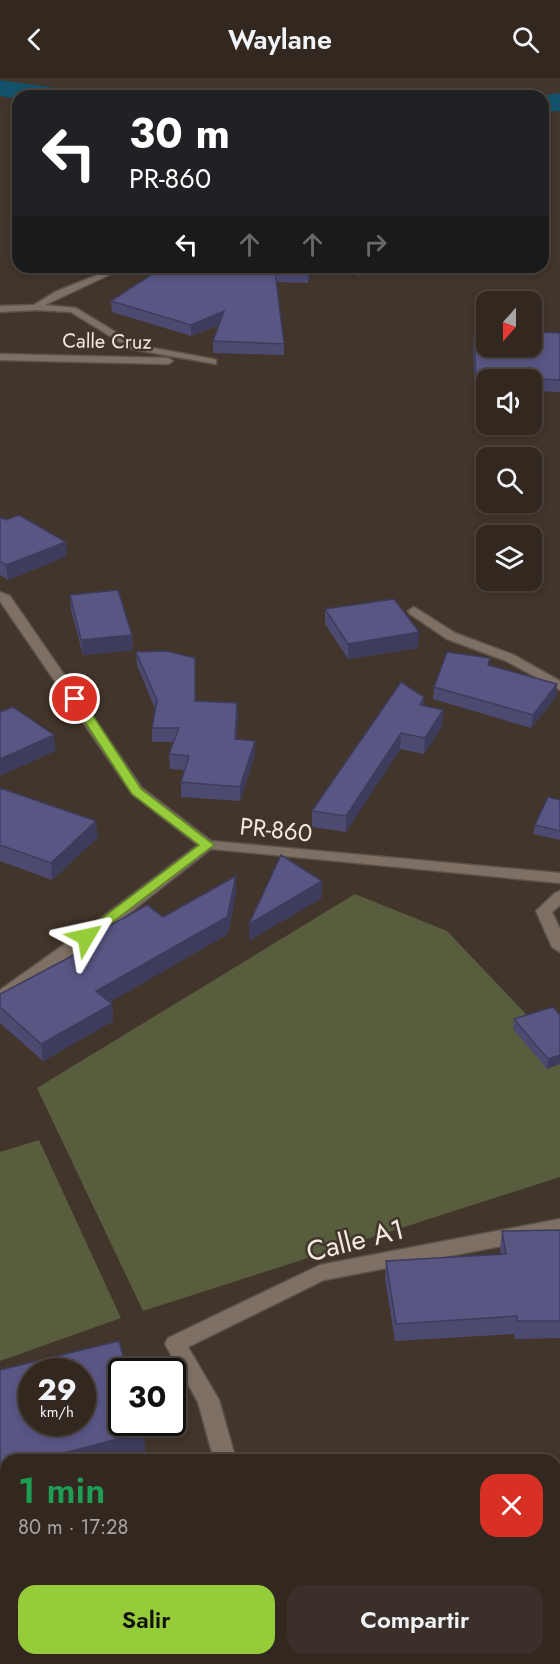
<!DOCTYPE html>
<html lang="es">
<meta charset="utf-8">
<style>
body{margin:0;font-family:Jost,sans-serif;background:#3a3029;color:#f1f3f6;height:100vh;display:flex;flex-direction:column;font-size:22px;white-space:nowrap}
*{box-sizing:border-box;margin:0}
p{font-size:20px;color:#a8a6a5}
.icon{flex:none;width:33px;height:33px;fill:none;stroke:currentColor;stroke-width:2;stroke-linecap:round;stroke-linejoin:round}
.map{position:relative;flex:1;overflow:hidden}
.details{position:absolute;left:0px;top:1376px;width:561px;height:212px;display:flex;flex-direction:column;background:#322820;border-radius:18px 18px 0 0;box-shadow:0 3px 9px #0003,0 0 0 2px #4d443e}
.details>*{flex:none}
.top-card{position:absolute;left:12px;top:12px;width:537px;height:183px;border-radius:18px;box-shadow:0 3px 9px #0003,0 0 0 2px #4d443e;background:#202124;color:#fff;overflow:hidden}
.needle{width:39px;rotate:201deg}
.buttons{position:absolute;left:476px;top:213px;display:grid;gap:12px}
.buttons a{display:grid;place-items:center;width:66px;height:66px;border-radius:12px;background:#322820;box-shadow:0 3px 9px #0003,0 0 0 2px #4d443e;font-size:30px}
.speed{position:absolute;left:18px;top:1280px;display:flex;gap:12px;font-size:30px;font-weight:700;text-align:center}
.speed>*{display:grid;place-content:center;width:78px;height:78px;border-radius:50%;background:#322820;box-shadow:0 3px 9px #0003,0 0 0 2px #4d443e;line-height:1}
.speed small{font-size:15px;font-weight:400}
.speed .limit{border:3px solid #111;border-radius:9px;background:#fff;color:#111}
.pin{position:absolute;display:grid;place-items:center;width:51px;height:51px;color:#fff;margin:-26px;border:3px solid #fff;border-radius:50%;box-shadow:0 2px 6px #0007}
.me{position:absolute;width:66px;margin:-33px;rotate:54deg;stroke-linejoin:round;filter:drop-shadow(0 0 4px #0008)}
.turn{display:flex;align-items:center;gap:21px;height:126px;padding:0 18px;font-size:27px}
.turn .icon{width:78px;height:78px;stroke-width:2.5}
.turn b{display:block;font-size:42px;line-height:51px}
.lanes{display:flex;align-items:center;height:57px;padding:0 18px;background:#0003;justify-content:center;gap:30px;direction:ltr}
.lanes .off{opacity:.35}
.round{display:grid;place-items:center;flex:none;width:63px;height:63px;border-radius:18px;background:#3a3029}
.headline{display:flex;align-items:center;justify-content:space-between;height:102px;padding:0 18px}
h1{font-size:36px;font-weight:600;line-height:45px;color:#1e9e55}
.button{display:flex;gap:12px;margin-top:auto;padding:12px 18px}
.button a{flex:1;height:69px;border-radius:18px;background:#96cc3a;color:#111;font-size:24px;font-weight:600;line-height:69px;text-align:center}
.button a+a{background:#3a3029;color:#f1f3f6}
header{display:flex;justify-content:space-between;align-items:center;height:78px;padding:0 18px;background:#322820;font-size:27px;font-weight:600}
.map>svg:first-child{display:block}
.green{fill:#575d3d}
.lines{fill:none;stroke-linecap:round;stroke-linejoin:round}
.river{fill:#13526a;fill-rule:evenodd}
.street-casing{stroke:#5d5249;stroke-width:3}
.secondary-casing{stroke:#5d5249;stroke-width:3}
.street{fill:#7f7065;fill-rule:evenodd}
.secondary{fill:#7f7065;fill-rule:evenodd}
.wall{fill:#4d4a72}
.shaded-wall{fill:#3e3c5c}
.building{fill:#595684;stroke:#3e3c5c;stroke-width:1.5;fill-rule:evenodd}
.route{fill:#96cc3a;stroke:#628526;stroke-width:1.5}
.labels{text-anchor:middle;stroke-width:5;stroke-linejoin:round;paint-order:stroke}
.far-street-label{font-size:20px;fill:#f2eae3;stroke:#42352b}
.street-label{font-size:24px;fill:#f2eae3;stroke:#42352b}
.near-street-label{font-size:28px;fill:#f2eae3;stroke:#42352b}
</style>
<header><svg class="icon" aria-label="back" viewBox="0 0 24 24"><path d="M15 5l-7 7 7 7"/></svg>Waylane<svg class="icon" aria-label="search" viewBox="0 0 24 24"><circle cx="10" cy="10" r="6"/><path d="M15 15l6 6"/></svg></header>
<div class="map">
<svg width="560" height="1586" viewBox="0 0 560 1586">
<rect width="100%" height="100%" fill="#42352b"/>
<path class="green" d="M355,816l92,37 113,119v127l-417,134 -106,-223z
M39,1062l82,178 -121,43v-209z"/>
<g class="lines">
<path class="river" d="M0,2l70,10 4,6h-56v3l-18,-3z
M560,15v18l-17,1v-16h-6z"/>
<g class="street-casing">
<path id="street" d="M180,190l1,2 -4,2 -64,1 -68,32 31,3 61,37 76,14 3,1v4l-85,-15 -60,-37 -35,-2 -36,2v-6l34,-1 21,-13 57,-23z
M0,276l168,4 5,3 -5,3 -168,-4z
M414,529l41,26 59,22 46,26v9l-54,-29 -59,-22 -37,-25 -2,-3z
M207,763l7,4 -2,3 -103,81 -103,73 -6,2v-14l97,-69 105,-79z
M560,813v14l-8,7 8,17v23l-8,-5 -16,-36 19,-18z
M560,1141v16l-236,45 -136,67 31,53 17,60h-22l-16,-58 -33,-58 3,-6 152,-73z"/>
</g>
<g class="secondary-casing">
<path id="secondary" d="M0,514l10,4 132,192 69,53 349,32v10l-358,-35 -70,-54 -132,-193z"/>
</g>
<use href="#street" class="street"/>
<use href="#secondary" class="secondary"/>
</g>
<path class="wall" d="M163,189h202l-5,9 -46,-9 -6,16 -32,-1 8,62v11l-71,-2v-12l6,-16 -28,11 -79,-24 -1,-11z
M560,255v59l-29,-1v-11h-45v9h-11l-2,-43 1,-11 12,11z
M0,439l67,39 -59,24 -8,-5z
M70,517l62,40 1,15 -50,5 -12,-45z
M325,531l93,39 -70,11 -23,-35z
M136,574l60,50 42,15 -2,22 19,2v14l-15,46 -59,-4v-15l3,-12 -14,-1 -1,-15 5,-12h-22v-14l3,-19 -18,-44z
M490,580l-1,8 67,31 -25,31 -98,-29 1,-12z
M424,619v9l19,4 -1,16 -18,28 -24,-5 -54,83 -34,-5v-16z
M0,710l98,49 -46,43 -52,-19z
M560,722v40l-27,-6 2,-9z
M236,815l-8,41 -119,68 3,2 1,17 -70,40 -43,-38v-29l83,-44 -1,-9 81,-24z
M560,937l-13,54 -34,-40 1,-10z
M560,1152v108l-45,1 -1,-5 -119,7 -10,-62 1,-18 115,-7 -1,-5 2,-18z
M555,1389l5,1v158h-5z"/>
<path class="shaded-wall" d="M310,189h4l-6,16v-10z
M360,189h5l-5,9z
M224,233v11l-33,14v-11z
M66,464l1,14 -59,24 -2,-15z
M419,554l-1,16 -70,11v-15z
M132,557l1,15 -50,5 -2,-15z
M557,606l-1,13 -25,31 2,-13z
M424,619l-1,16 -3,-8z
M237,625l1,14 -2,36 -1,-14z
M443,632l-1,16 -18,28 1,-16z
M401,655l-1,16 -54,83v-16z
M54,657l2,16 -56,25v-17z
M255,663v14l-15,46v-14z
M96,743l2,16 -46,43 -1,-17z
M236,798v17l-8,41 -130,75 -2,-18z
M322,803v17l-73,43v-17z
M112,926l1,17 -70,40 -2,-17z
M560,977v9l-13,5 1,-10z
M144,1354l2,26 -7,2h-102z
M6,1389v27l-6,2v-27z"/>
<path class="building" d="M163,189h147l-2,6 -33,-2 9,73 -71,-3 11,-30 -33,14 -80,-24z
M531,254l29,1v47l-84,-3 -2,-42 12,1v10h45z
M19,437l47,27 -60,23 -6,-4v-44l6,3z
M118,512l14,45 -51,5 -11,-45z
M394,521l25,33 -71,12 -23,-35z
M166,573l29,7v43l42,2 -2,36 20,2 -15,46 -59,-5 8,-26 -20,-2 10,-26h-27l5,-28 -21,-48z
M447,574l43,6 -2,7 69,19 -24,31 -99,-28z
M401,604l23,15 -4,8 23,5 -18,28 -24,-5 -55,83 -34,-5z
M13,629l41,28 -54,24v-47z
M0,710l96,33 -45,42 -51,-18z
M548,719l12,3v31l-25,-6z
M281,777l41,26 -73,43z
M236,798l-9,41 -131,74 16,13 -71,40 -41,-37v-13l89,-47 -7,-6 65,-36 16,12z
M553,929l7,8v40l-12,4 -34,-40z
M560,1152v91h-43v-5l-121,8 -10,-63 120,-7 -4,-23z
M119,1263l8,30h-5v51h19l3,10 -107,28h-31v7l-6,2v-99zM32,1293h50v51h-50z
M555,1389l5,1v141l-5,-1z
M68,1581h233l1,5h-234z"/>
<path class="route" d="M71,618h9l61,93 73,56 -128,97 -7,-5 2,-3 118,-89 -67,-51 -62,-95z"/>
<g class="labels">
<g class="far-street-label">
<text transform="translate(107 263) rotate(1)" y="7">Calle Cruz</text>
</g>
<g class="street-label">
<text transform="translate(276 752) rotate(6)" y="8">PR-860</text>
</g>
<g class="near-street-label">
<text transform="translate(355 1162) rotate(-14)" y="10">Calle A1</text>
</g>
</g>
</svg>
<div class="buttons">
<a><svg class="needle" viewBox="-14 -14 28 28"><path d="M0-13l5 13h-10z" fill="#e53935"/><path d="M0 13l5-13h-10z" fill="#a8a6a5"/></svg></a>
<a><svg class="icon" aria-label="sound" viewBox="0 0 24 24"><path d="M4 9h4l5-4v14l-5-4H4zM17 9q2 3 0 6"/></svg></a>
<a><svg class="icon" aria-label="search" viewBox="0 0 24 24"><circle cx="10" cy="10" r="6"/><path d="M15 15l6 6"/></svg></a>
<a><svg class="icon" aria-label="layers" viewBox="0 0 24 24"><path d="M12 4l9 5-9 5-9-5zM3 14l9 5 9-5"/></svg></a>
</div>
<div class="speed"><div>29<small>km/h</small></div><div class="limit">30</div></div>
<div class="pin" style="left:75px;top:621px;background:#d93025"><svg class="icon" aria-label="arrive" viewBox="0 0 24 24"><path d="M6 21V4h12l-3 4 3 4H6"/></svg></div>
<svg class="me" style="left:86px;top:859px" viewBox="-20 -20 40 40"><path d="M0-17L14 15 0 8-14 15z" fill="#96cc3a" stroke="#fff" stroke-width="4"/></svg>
<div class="top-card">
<div class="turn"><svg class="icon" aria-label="left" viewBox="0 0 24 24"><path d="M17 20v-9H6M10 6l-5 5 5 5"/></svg><div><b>30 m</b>PR-860</div></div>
<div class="lanes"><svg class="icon" aria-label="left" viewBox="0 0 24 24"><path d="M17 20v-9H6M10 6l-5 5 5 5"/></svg><svg class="icon off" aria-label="ahead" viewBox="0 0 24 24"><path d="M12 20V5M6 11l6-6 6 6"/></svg><svg class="icon off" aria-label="ahead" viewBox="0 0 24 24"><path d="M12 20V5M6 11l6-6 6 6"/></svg><svg class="icon off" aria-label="right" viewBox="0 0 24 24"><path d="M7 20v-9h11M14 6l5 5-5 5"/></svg></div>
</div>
<section class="details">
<div class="headline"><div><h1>1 min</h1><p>80 m · 17:28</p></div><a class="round" style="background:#d93025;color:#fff"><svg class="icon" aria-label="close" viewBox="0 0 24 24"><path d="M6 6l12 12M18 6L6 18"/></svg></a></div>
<div class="button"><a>Salir</a><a>Compartir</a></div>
</section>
</div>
